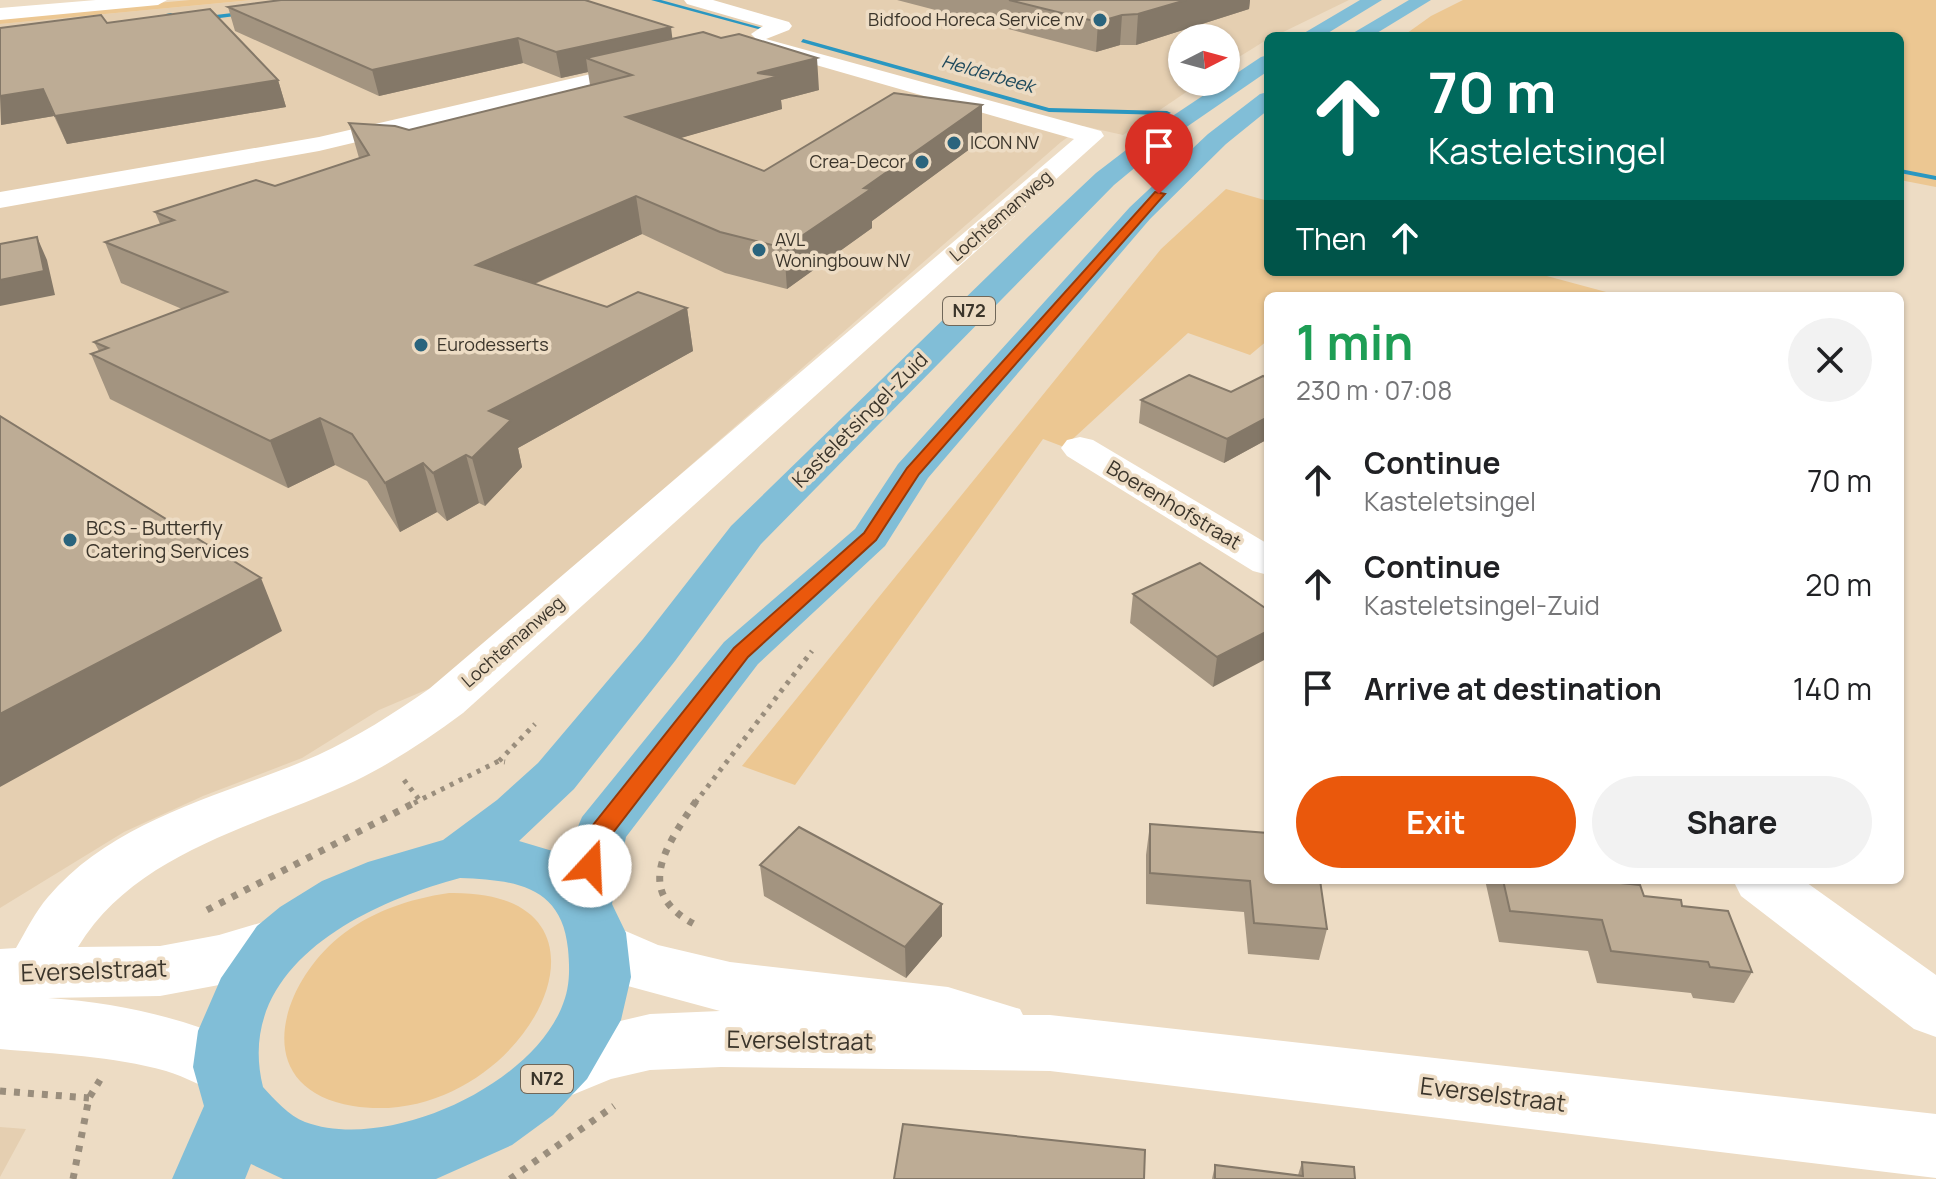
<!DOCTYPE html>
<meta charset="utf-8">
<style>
body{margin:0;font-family:Manrope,sans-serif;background:#f2f2f2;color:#202124;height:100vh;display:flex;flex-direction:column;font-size:30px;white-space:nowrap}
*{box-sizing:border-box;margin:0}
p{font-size:26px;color:#757577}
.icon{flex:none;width:44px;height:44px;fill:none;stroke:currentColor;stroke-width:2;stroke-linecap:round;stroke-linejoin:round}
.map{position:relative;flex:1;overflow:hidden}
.panel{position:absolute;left:1264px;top:292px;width:640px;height:592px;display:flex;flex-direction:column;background:#fff;border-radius:12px;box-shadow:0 2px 6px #0004}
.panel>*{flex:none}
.hud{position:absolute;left:1264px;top:32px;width:640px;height:244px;border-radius:12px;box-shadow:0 2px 6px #0004;background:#00695c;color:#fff;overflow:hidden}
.needle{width:52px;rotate:84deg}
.tools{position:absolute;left:1168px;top:24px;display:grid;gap:16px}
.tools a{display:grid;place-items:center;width:72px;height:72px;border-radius:50%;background:#fff;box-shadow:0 2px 6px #0004;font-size:40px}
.pin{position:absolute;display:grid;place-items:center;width:68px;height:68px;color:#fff;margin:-82px -34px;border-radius:50% 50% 50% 0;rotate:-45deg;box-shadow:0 0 8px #0007}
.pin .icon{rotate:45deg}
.me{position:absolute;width:88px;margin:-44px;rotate:20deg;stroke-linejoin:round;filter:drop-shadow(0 0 6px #0008)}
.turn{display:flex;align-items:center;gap:28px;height:168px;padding:0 32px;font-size:36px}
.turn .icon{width:104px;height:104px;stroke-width:2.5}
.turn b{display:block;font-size:56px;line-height:68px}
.then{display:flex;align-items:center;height:76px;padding:0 32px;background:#0003;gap:16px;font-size:30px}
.round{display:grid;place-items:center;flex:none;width:84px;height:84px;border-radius:42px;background:#f2f2f2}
.headline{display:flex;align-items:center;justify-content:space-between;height:136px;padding:0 32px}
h1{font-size:48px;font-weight:700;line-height:60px;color:#1e9e55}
.cta{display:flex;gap:16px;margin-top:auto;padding:16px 32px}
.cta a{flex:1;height:92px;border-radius:48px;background:#ea580c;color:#fff;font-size:32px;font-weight:700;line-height:92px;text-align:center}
.cta a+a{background:#f2f2f2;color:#202124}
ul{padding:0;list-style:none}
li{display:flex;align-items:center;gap:24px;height:104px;padding:0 32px}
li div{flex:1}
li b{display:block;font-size:30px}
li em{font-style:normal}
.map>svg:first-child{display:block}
.built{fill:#e5cfb1}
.green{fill:#ecc792}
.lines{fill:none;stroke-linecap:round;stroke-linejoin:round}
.stream{fill:#2a97c1;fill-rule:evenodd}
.path-far1{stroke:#9a8e7d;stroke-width:5;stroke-dasharray:4 6;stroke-linecap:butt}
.path{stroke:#9a8e7d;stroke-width:7;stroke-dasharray:6 8;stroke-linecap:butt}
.minor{fill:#fff;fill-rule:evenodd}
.major{fill:#81bed7;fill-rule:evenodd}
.wall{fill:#a39480}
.shaded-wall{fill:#847868}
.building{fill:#bdac95;stroke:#847868;stroke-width:2}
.route{fill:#ea580c;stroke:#983908;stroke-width:2}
.poi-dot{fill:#2a647d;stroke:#eddcc4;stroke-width:3}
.labels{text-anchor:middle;stroke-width:7;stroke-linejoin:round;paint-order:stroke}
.far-poi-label{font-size:18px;fill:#3b352b;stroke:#eddcc4;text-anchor:start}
.far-water-label{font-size:18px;font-style:italic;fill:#1e495c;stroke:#eddcc4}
.far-street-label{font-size:18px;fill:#3b352b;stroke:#eddcc4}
.shield{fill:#eddcc4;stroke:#706759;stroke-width:2}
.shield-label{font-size:18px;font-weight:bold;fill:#3b352b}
.street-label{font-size:20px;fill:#3b352b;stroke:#eddcc4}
.poi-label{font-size:20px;fill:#3b352b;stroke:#eddcc4;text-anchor:start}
.near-street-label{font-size:24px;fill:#3b352b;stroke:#eddcc4}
</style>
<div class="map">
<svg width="1936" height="1179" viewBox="0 0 1936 1179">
<rect width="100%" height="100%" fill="#eddcc4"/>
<path class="built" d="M252,0h1097l-74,36h-7v3l-42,26v-27h-44v44h19l-78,53 -40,-9 -22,16 -621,542 -61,26 -77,48 -99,38 -79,36 -124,76v-884z
M0,1127l26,2 -26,48z"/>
<path class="green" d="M190,0h62l-252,24v-7z
M1463,0h473v187l-36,-7v-144h-497l28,-20z
M1226,189l42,12v71h264l89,24h-353v44l-18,15 -62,-22 -124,114 -21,-8 -248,346 -53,-19 419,-517z
M449,893c201,-4 71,240 -96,213 -103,-17 -75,-118 -15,-168 32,-26 70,-39 111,-45z"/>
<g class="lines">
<path class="stream" d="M651,0h10l102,28 -5,1z
M249,11l2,3 -70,9 -15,-9 5,-1 11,6z
M803,39l246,69 118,3 4,2 -4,2 -118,-3 -248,-70z
M1900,169l36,7v4l-36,-7z"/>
<path class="path-far1" d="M499,761l36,-37
M404,780l17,22
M414,803l85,-42 6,1
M695,803l117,-152"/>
<path class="path" d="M696,801c-31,47 -65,93 4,126
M207,910l211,-109
M0,1091l89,7
M73,1179l16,-81 11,-18
M510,1179l104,-73"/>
<path class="minor" d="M96,0h71l-9,5 -158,15v-12z
M684,0h29l76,22 3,4 -3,4 -23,9 335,92 3,5 -641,577c-34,25 -69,49 -108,68 -95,45 -218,69 -277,166l82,-1 59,-11 61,-18 21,7 9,17 -9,17 -82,27 -59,11 -112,2c71,5 134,19 199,48l9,20 -9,20 -23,9c-19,-7 -38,-18 -58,-24 -54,-15 -110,-17 -166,-22v-100l16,-1c10,-17 19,-36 32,-51 68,-80 179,-102 270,-142 39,-18 75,-41 111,-66l645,-550 -321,-92 -3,-4 5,-5 -4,-4 12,-8 -76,-22z
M647,61l7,2 4,4 -4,4 -335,80 -319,57v-16l319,-55z
M1080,437l13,3 175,104v31l-15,-4 -186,-115 -6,-8 6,-8z
M1733,880h70l133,95v62l-22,-8 -173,-133z
M600,920l58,25 72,17 218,25 72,22 3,6h27l886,99v64l-886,-107 -329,-4 -71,3 -39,9 -56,23 -23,-8 -10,-21 10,-21 71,-27 47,-11 70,-3 -96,-26 -45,-24 -9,-17 9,-17z"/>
<path class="major" d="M1360,0h22l-59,36h-24z
M1409,0h22l-59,36h-24z
M1268,55v16l-96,66 -58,48 -353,359 -86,117 -101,128 -55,52 47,14 16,-38 142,-175 131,-113 43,-65 232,-257 78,-73 52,-40 8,-2v18l-42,34 -76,75 -222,259 -43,68 -127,118 -132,173 -14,67 14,29 5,44 -10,43 -34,59 -34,36 -41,30 -76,34h-153l-32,-15 -6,15h-73l32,-73 -11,-39 5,-36 23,-53 36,-52 23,-19 42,-26 46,-19 75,-22 54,-40 41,-37 105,-124 88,-113 298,-290 67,-63 60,-46 105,-70zM460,878c53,2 102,7 108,71 2,22 2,40 -7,60 -34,79 -175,143 -256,113 -16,-6 -31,-23 -42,-35 -30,-121 103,-184 197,-209z"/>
</g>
<path class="wall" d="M897,0h353l-1,9 -113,36h-16l-24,7z
M228,7l444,32 147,51 -38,10 1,9 -102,29 84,33 218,-31 -110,81v7l-85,61 -62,-16 -83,-39 -107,50 72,23 80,1 6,43 -175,97 4,19 -37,39 -6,-3 -32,18 -10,-9 -37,20 -33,-51 -32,-16 -47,23 -178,-89 -19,-45 8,-3 -5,-9 88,-33 -61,-26 -16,-41 55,-18 -5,-12 120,-26 84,-28 -10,-35 60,7 181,-45 -2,-13 -27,6 -38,-15 -144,33 -144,-65z
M107,23l171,57 8,27 -219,37 -13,-28 -53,9z
M1268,379v60l-44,24 -85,-40 2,-23 90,-8z
M1133,594l135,16 -55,77 -83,-64z
M1150,824l118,9 59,96 -8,31 -71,-6 -4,-42 -98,-8v-49z
M760,865l182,39v32l-36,42 -142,-82z
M1485,880h106l91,26 70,66 -18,31 -41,-5 -2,-5 -94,-10 -9,-32 -89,-9z
M1302,1162l53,17h-143l3,-14 83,10z"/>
<path class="shaded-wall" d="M1186,0h64l-1,9 -113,36 2,-31z
M1122,15l-2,30 -24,7 2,-30z
M671,27l3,25 -88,6 2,14 -27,6 -5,-26z
M518,38l5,25 -144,33 -7,-26z
M817,58l2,32 -38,10 1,9 -150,43 -6,-35 131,-44z
M278,80l8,27 -219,37 -12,-28z
M43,89l11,27 -53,9 -1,-29z
M982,105v35l-110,81v7l-85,61 -3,-41 80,-60z
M636,196l6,38 -156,72 -10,-41z
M37,237l10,23 8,35 -55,11v-26z
M687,308l6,43 -175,97 4,19 -37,39 -13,-48 17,-47z
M1268,417v22l-44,24 3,-24z
M320,418l15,47 -47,23 -18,-47z
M466,455l13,48 -32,18 -14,-48z
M423,463l14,49 -37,20 -15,-49z
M261,578l21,53 -282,156v-73z
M1268,631v27l-55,29 4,-30z
M942,904v32l-36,42 -1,-31z"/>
<path class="building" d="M281,0h304l86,27 -115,25 -38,-14 -146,32 -144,-63z
M1009,0h177l-48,14 -16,1 -24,7z
M210,9l68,71 -223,36 -12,-27 -43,7v-68l101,-13 6,8z
M703,32l18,6 18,-4 78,24 -60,15 22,3 -153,41 138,54 130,-78 88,12 -118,83 7,1 -87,59 -64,-16 -84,-36 -160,69 131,42 31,-15 49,16 -198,103 22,9 -39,38 -6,-3 -33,18 -10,-10 -38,20 -33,-49 -32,-16 -50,23 -179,-87 17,-6 -14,-6 133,-50 -122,-50 69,-22 -19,-8 101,-32 19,6 94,-31 -20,-32 46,3 14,4 223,-55 -46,-17z
M37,237l7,34 -44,9v-36z
M1189,375l42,17 32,-16 5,3v38l-41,22 -86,-39z
M0,416l261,162 -261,136z
M1200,563l68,47v21l-51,26 -84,-63z
M1150,824l118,9v47h52l7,49 -73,-6 -4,-42 -100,-8z
M799,827l143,77 -37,43 -145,-82z
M1503,880h88l49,5 4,11 37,4 1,6 46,5 24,61 -42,-5 -2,-5 -97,-11 -9,-31 -92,-9z
M903,1124l242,26 -1,29h-250z
M1302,1162l52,5 1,12h-140v-14l88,11z"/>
<path class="route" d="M1155,192l10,2 -246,280 -43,66 -128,117 -136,177 -14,38 -8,3 -8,-3 -4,-6 15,-41 141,-177 130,-115 43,-65z"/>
<g class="poi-dot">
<circle cx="1100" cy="20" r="8"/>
<circle cx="954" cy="143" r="8"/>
<circle cx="922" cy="162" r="8"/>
<circle cx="759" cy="250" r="8"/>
<circle cx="421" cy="345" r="8"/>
<circle cx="70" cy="540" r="8"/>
</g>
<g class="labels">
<g class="far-poi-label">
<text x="1084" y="26" text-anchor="end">Bidfood Horeca Service nv</text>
<text x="970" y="149">ICON NV</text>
<text x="906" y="168" text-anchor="end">Crea-Decor</text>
<text x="775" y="246">AVL<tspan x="775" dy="21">Woningbouw NV</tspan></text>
<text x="437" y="351">Eurodesserts</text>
</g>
<g class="far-water-label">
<text transform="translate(988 74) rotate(16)" y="6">Helderbeek</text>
</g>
<g class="far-street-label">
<text transform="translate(1001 216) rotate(-41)" y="6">Lochtemanweg</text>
<text transform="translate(513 642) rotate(-41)" y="6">Lochtemanweg</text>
</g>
<g class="shield">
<rect x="943" y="297" width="52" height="28" rx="6"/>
<rect x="521" y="1065" width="52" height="28" rx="6"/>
</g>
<g class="shield-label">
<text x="969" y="317">N72</text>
<text x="547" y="1085">N72</text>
</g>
<g class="street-label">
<text transform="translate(860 420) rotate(-45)" y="7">Kasteletsingel-Zuid</text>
<text transform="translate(1174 505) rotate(31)" y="7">Boerenhofstraat</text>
</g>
<g class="poi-label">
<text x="86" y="535">BCS - Butterfly<tspan x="86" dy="23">Catering Services</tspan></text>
</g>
<g class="near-street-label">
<text transform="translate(94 971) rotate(-2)" y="8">Everselstraat</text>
<text transform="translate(800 1041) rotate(1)" y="8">Everselstraat</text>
<text transform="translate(1493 1095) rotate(7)" y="8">Everselstraat</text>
</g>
</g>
</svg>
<div class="tools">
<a><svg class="needle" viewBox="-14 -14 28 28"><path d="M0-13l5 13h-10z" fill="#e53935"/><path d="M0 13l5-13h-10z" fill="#757577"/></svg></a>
</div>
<div class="pin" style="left:1159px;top:194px;background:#d93025"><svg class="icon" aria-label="arrive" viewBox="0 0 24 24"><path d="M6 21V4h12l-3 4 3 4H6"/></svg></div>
<svg class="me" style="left:590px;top:866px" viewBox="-20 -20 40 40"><circle r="19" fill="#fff"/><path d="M0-13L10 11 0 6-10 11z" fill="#ea580c"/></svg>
<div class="hud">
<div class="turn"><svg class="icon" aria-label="ahead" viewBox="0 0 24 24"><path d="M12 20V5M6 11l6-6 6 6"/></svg><div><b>70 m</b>Kasteletsingel</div></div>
<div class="then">Then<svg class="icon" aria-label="ahead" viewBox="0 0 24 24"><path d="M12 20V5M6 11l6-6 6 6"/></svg></div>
</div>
<section class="panel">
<div class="headline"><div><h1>1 min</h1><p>230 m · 07:08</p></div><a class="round"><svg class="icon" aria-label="close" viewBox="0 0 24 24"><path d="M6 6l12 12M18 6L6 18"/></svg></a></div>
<ul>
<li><svg class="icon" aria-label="ahead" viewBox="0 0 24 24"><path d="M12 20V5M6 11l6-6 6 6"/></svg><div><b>Continue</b><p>Kasteletsingel</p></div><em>70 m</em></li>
<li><svg class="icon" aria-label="ahead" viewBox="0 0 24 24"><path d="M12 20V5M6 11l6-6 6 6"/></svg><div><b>Continue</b><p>Kasteletsingel-Zuid</p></div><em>20 m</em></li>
<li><svg class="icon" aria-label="arrive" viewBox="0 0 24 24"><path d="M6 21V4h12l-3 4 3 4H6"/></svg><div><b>Arrive at destination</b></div><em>140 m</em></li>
</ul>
<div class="cta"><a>Exit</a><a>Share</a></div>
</section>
</div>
